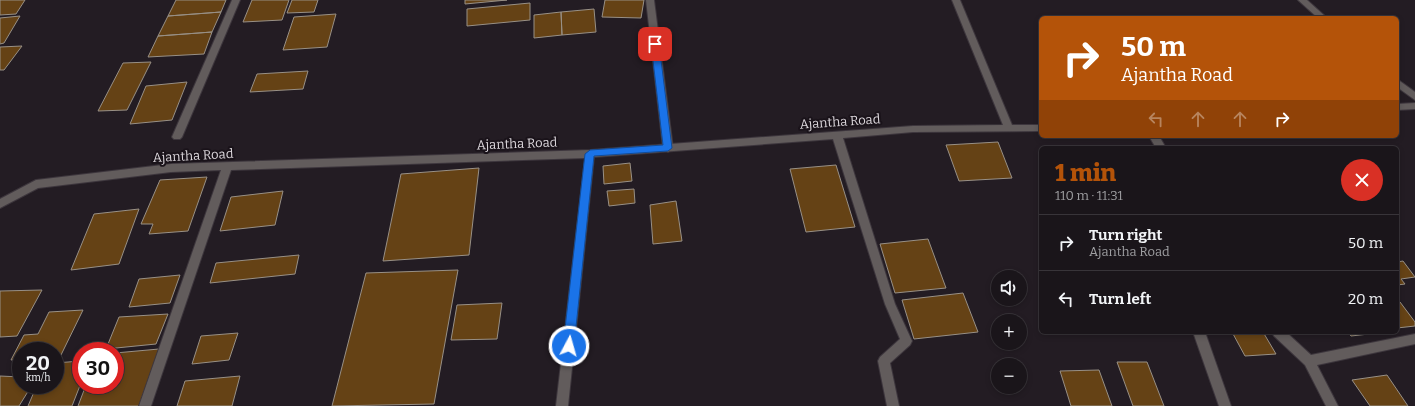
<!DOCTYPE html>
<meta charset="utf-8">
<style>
body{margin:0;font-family:Bitter,serif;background:#272227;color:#f1f3f6;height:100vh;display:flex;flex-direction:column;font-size:15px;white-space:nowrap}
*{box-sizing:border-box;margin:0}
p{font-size:13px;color:#9f9fa2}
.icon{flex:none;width:22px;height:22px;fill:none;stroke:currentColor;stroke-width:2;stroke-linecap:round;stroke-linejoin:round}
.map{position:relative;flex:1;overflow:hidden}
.panel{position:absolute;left:1039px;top:146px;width:360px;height:188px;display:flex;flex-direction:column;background:#1a151a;border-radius:6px;box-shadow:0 2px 6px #0003,0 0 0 1px #383439}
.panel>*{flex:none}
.top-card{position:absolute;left:1039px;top:16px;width:360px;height:122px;border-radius:6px;box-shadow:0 2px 6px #0003,0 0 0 1px #383439;background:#b45309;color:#fff;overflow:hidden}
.fabs{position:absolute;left:991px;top:270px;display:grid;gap:8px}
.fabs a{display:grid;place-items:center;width:36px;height:36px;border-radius:50%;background:#1a151a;box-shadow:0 2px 6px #0003,0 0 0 1px #383439;font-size:20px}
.speed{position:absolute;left:12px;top:342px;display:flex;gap:8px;font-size:20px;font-weight:700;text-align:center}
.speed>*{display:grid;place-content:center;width:52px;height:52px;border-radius:50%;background:#1a151a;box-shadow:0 2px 6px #0003,0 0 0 1px #383439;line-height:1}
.speed small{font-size:10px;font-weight:400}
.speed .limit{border:6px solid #d22;background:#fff;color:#111}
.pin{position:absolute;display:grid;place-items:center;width:34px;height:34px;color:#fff;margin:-17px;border-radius:8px;box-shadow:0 2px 6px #0006}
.me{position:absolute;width:44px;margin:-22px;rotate:6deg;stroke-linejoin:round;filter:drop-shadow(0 0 3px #0008)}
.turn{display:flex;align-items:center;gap:14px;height:84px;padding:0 16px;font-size:18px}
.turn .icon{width:52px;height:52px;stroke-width:2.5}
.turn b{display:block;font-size:28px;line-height:34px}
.lanes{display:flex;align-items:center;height:38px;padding:0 16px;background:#0003;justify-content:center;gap:20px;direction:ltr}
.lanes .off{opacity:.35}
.round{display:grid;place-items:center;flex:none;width:42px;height:42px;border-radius:21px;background:#272227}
.head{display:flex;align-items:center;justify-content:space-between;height:68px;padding:0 16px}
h1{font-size:24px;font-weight:800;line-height:30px;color:#b45309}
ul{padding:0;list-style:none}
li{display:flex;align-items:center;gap:12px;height:56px;padding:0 16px;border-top:1px solid #383439}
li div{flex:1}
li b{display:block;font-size:15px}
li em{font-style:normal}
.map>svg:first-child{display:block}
.building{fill:#654215;stroke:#989086}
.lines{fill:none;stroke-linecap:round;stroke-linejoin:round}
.service-casing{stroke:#3d363d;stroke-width:2}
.minor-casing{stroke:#3d363d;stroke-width:2}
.service{fill:#625c5c;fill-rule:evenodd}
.minor{fill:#625c5c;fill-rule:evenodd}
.route{fill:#1a73e8;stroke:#114b97}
.labels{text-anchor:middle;stroke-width:4;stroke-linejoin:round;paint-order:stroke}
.street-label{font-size:13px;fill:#ddd8dd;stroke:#1a131a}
</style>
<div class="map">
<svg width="1415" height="406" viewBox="0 0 1415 406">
<rect width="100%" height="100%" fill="#231c23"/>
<path class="building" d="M0,0h25l-9,14 -16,1z
M176,0h50l-5,12 -53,4z
M252,0h37l-7,20 -39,2z
M292,0h26l-4,12 -27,1z
M465,0h42l-42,4z
M605,0h39l-3,18 -39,-1z
M530,3v17l-63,6v-17z
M594,9l2,23 -34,3 -1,-23z
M221,12l-9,20 -54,4 10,-20z
M561,12l1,23 -28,3v-23z
M336,14l-9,33 -44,3 11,-33z
M20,16l-16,27 -4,1v-26z
M212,32l-8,22 -56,3 10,-21z
M22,46l-18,24h-4v-23z
M151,62l-24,48 -29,1 25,-48z
M308,71l-5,18 -53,3 7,-18z
M187,82l-15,38 -42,4 16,-38z
M998,142l14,36 -53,3 -13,-36z
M630,163l2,18 -28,3 -1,-18z
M836,165l19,62 -49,5 -16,-63z
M479,168l-10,87 -86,6 18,-87z
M207,177l-19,54 -39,3 4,-10h-12l19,-44z
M634,189l1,14 -26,3 -2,-15z
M283,191l-8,34 -55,6 11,-34z
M676,201l6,40 -29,3 -3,-39z
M139,209l-20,55 -48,6 23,-56z
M928,239l18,49 -51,5 -15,-49z
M299,255l-4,19 -85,9 6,-20z
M1403,261l12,16 -14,2 4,5 -8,1v-23z
M458,270l-24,134 -102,2 34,-133z
M180,275l-10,28 -41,4 10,-28z
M42,290l-25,46 -17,1v-46z
M963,293l15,39 -64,7 -12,-39z
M1397,302h3l15,20v4l-18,2z
M502,303l-5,36 -46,1 6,-35z
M83,310l-23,47h-5v-6h-34v8l-10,1 13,-25 14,-1 11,-22z
M168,314l-12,30 -50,5 13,-32z
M1232,332h31l13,22 -31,2z
M1348,332h29l1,1 -27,3z
M238,333l-9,27 -37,4 9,-28z
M159,349l-20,57h-61l8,-21h29v-32z
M81,361v22l-9,23h-44l9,-21h18v-22z
M1117,362h30l17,44h-31z
M1099,370l13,36h-41l-11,-35z
M1387,375l21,31h-38l-18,-26z
M0,376l21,1v8h11l-13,21h-19z
M240,376l-8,30h-55l8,-25z"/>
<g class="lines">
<g class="service-casing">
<path id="service" d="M646,0h8l19,148 -5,4 -5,-4z"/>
</g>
<g class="minor-casing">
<path id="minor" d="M232,0h8l-58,137 -2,2h-6l-2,-2z
M952,0h8l52,125h29v6l-128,1 -70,6 52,166 17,37 -2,4 -20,18 9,43h-12l-9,-45 2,-4 20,-18 -15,-35 -52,-165 -239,18 -26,249h-12l29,-248 -354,12 -80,236h-12l82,-236 -50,2 -133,16 -38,20v-9l36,-19 135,-16 419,-14 323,-24 90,-1z
M1298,0h9l20,18h-9z
M1397,79l18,13v8l-18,-13z
M1415,103v6l-18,1v-6z
M1149,136h10l7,12h-10z
M1193,332h12l26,74h-12z
M1272,332h14l25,23 104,-21v10l-98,21 21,41h-12l-21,-41 -31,-29z"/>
</g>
<use href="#service" class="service"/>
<use href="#minor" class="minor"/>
</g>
<path class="route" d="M652,42h3l4,2 13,104 -4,3 -74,5 -20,190 -2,3 -3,2 -4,-2 -2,-3 22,-192 5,-4 73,-5 -12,-101z"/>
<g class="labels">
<g class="street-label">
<text transform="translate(840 121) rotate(-4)" y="5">Ajantha Road</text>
<text transform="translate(517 143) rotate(-2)" y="5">Ajantha Road</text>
<text transform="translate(193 155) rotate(-3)" y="5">Ajantha Road</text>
</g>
</g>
</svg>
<div class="fabs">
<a><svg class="icon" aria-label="sound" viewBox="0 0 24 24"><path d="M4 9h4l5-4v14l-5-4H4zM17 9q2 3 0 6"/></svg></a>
<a>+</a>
<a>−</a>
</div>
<div class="speed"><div>20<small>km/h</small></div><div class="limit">30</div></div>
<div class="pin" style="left:655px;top:44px;background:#d93025"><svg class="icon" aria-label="arrive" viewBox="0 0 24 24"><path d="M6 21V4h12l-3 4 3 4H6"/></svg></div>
<svg class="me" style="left:569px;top:346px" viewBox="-20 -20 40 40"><circle r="17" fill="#1a73e8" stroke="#fff" stroke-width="3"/><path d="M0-11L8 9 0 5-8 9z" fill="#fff"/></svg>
<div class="top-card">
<div class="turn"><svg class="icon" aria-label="right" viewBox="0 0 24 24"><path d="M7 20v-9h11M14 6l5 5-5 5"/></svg><div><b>50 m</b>Ajantha Road</div></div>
<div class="lanes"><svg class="icon off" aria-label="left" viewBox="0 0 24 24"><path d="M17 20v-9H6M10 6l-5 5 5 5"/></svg><svg class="icon off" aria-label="ahead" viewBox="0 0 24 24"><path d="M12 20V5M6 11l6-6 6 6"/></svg><svg class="icon off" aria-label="ahead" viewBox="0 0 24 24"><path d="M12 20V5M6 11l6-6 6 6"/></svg><svg class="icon" aria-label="right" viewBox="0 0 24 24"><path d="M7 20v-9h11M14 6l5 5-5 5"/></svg></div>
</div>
<section class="panel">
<div class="head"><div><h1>1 min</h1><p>110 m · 11:31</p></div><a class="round" style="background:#d93025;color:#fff"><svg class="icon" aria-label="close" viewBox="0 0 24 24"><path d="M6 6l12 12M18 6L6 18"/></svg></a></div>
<ul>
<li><svg class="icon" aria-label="right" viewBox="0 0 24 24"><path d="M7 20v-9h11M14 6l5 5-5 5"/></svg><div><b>Turn right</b><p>Ajantha Road</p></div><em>50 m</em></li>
<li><svg class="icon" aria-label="left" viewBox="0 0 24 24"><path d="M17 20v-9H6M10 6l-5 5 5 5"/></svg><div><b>Turn left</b></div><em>20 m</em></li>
</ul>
</section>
</div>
